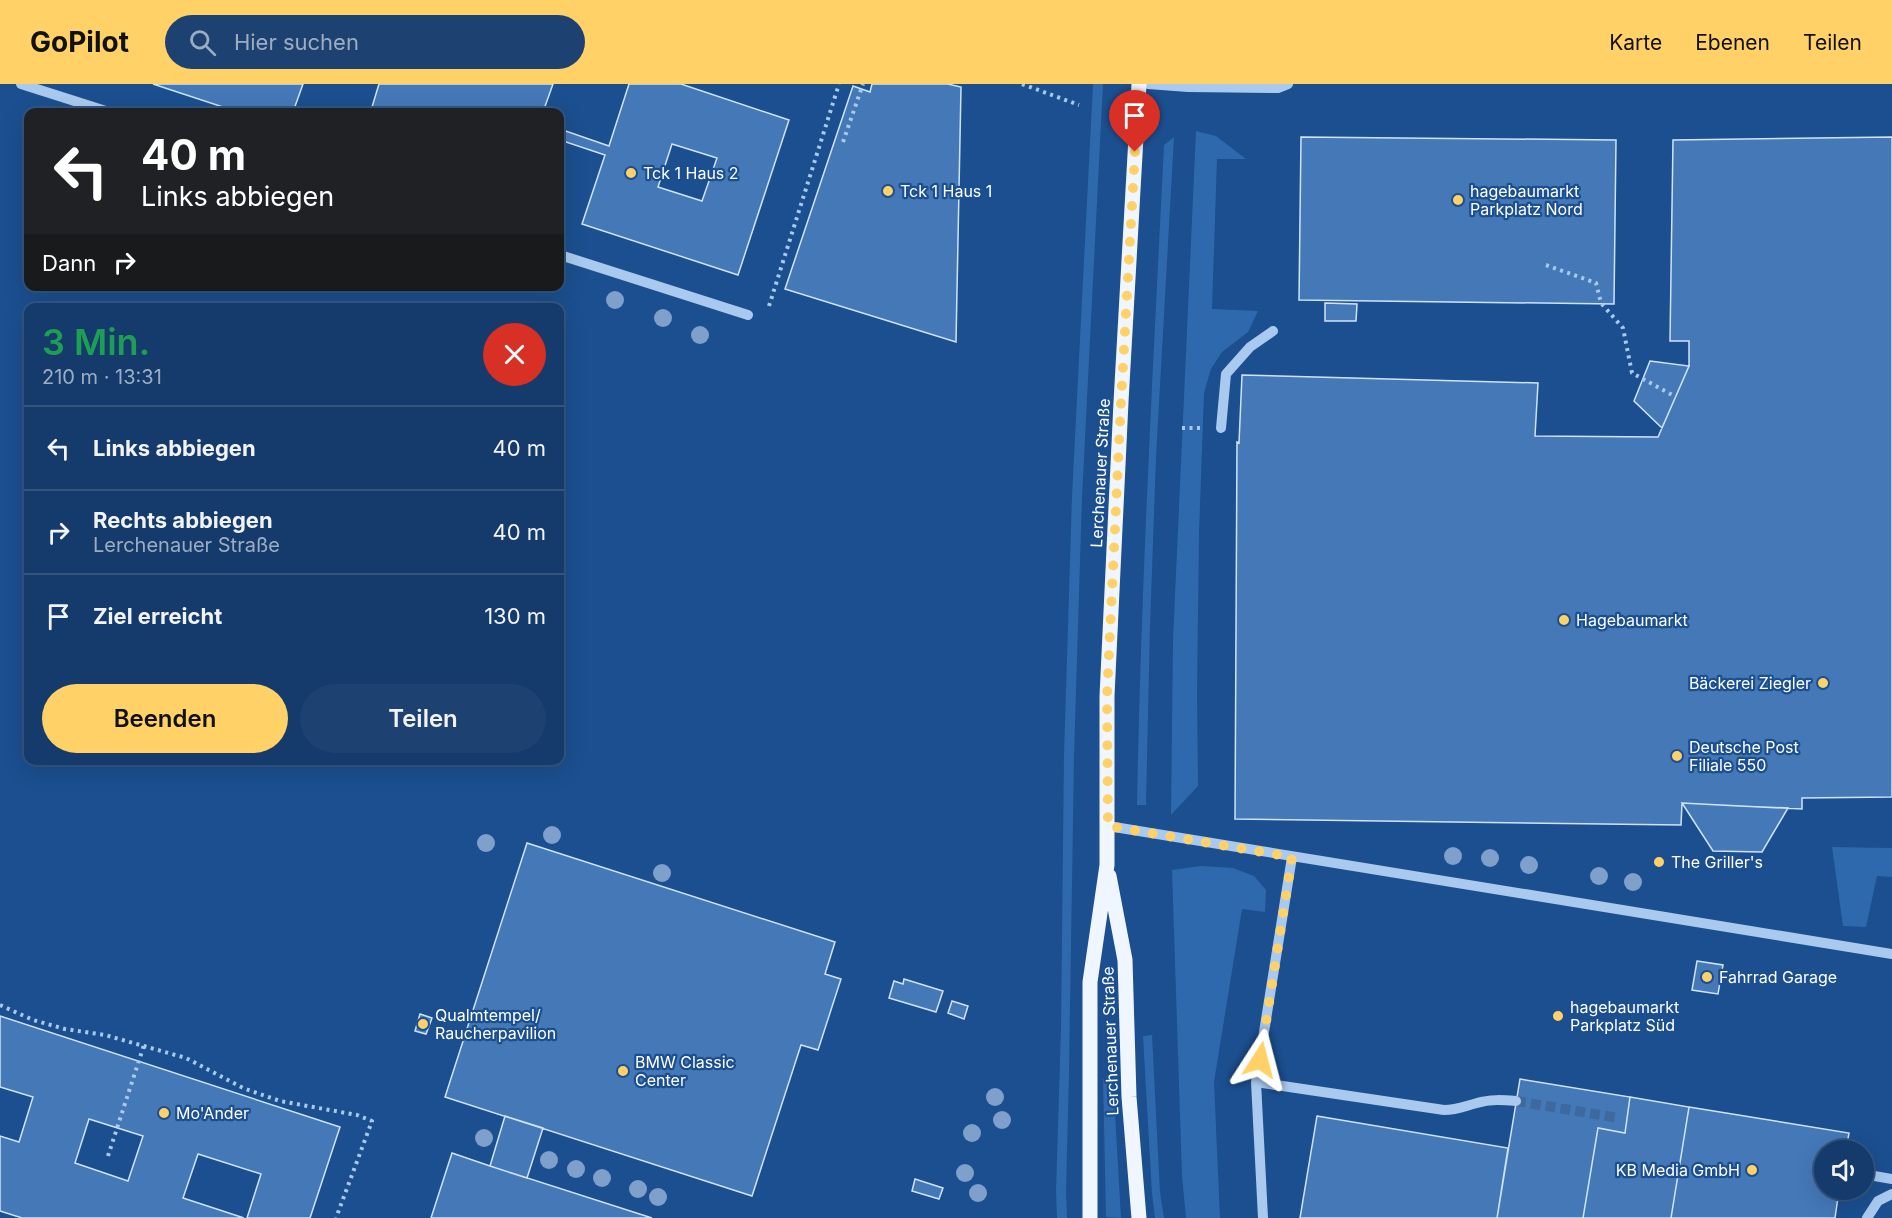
<!DOCTYPE html>
<html lang="de">
<meta charset="utf-8">
<style>
body{margin:0;font-family:Inter,sans-serif;background:#1d4271;color:#f1f3f6;height:100vh;display:flex;flex-direction:column;font-size:22px;white-space:nowrap}
*{box-sizing:border-box;margin:0}
p{font-size:20px;color:#9dadc1}
.icon{flex:none;width:33px;height:33px;fill:none;stroke:currentColor;stroke-width:2;stroke-linecap:round;stroke-linejoin:round}
.map{position:relative;flex:1;overflow:hidden}
.side{position:absolute;left:24px;top:219px;width:540px;height:462px;display:flex;flex-direction:column;background:#143b6b;border-radius:12px;box-shadow:0 6px 24px #0002,0 0 0 2px #33557e}
.side>*{flex:none}
.hud{position:absolute;left:24px;top:24px;width:540px;height:183px;border-radius:12px;box-shadow:0 6px 24px #0002,0 0 0 2px #33557e;background:#202124;color:#fff;overflow:hidden}
.controls{position:absolute;left:1814px;top:1056px;display:grid;gap:12px}
.controls a{display:grid;place-items:center;width:60px;height:60px;border-radius:50%;background:#143b6b;box-shadow:0 6px 24px #0002,0 0 0 2px #33557e;font-size:30px}
.pin{position:absolute;display:grid;place-items:center;width:51px;height:51px;color:#fff;margin:-62px -26px;border-radius:50% 50% 50% 0;rotate:-45deg;box-shadow:0 0 6px #0007}
.pin .icon{rotate:45deg}
.me{position:absolute;width:66px;margin:-33px;rotate:9deg;stroke-linejoin:round;filter:drop-shadow(0 0 4px #0008)}
.turn{display:flex;align-items:center;gap:21px;height:126px;padding:0 18px;font-size:27px}
.turn .icon{width:78px;height:78px;stroke-width:2.5}
.turn b{display:block;font-size:42px;line-height:51px}
.then{display:flex;align-items:center;height:57px;padding:0 18px;background:#0003;gap:12px;font-size:22px}
.round{display:grid;place-items:center;flex:none;width:63px;height:63px;border-radius:32px;background:#1d4271}
.overview{display:flex;align-items:center;justify-content:space-between;height:102px;padding:0 18px}
h1{font-size:36px;font-weight:600;line-height:45px;color:#1e9e55}
.button{display:flex;gap:12px;margin-top:auto;padding:12px 18px}
.button a{flex:1;height:69px;border-radius:36px;background:#ffd166;color:#111;font-size:24px;font-weight:600;line-height:69px;text-align:center}
.button a+a{background:#1d4271;color:#f1f3f6}
ul{padding:0;list-style:none}
li{display:flex;align-items:center;gap:18px;height:84px;padding:0 18px;border-top:2px solid #33557e}
li div{flex:1}
li b{display:block;font-size:22px}
li em{font-style:normal}
header{display:flex;align-items:center;gap:36px;box-sizing:border-box;height:84px;padding:0 30px;background:#ffd166;color:#111}
header strong{font-size:28px}
nav{display:flex;gap:33px;margin-inline-start:auto;font-size:21px}
.search{width:420px;height:54px;background:#1d4271;display:flex;align-items:center;gap:15px;box-sizing:border-box;padding:0 21px;border-radius:33px;color:#9dadc1;font-size:22px}
.map>svg:first-child{display:block}
.green{fill:#2e69ad}
.building{fill:#4478b7;stroke:#cfe3fa;stroke-width:1.5;fill-rule:evenodd}
.lines{fill:none;stroke-linecap:round;stroke-linejoin:round}
.minor-tunnel{stroke:#3d69a0;stroke-width:10;stroke-dasharray:10 5;stroke-linecap:butt}
.path{stroke:#a9c9ee;stroke-width:4;stroke-dasharray:3 4.5;stroke-linecap:butt}
.minor{stroke:#a9c9ee;stroke-width:10}
.major{stroke:#f0f6ff;stroke-width:15}
.tree{fill:#7ea0ca}
.route{stroke:#ffd166;stroke-width:10;stroke-dasharray:0 18}
.poi-dot{fill:#ffd166;stroke:#1b4f8f;stroke-width:2}
.labels{text-anchor:middle;stroke-width:4.5;stroke-linejoin:round;paint-order:stroke}
.poi-label{font-size:16px;fill:#fff;stroke:#1b4f8f;text-anchor:start}
.street-label{font-size:16px;fill:#fff;stroke:#1b4f8f}
</style>
<header>
<strong>GoPilot</strong>
<div class="search"><svg class="icon" aria-label="search" viewBox="0 0 24 24"><circle cx="10" cy="10" r="6"/><path d="M15 15l6 6"/></svg>Hier suchen</div>
<nav><a>Karte</a><a>Ebenen</a><a>Teilen</a></nav>
</header>
<div class="map">
<svg width="1892" height="1134" viewBox="0 0 1892 1134">
<rect width="100%" height="100%" fill="#1b4f8f"/>
<path class="green" d="M1093,0h10l-21,413 -8,259 -5,317 -3,118 1,27h-10l-1,-27 5,-163 3,-273 8,-259z
M1196,47l20,5 30,23h-29l-5,150 46,2 -10,21 -26,20 -11,17 -7,24 -5,141 -2,159 1,93 -27,29 2,-175z
M1174,53l-18,320 -6,170 -4,178h-9c4,-220 16,-440 27,-660z
M1832,763l60,1v29l-15,-1 -11,51 -23,-1z
M1201,782l32,2 21,8 12,14 -1,22 -23,-3 -28,173 6,136h-34l-4,-42 -10,-306z
M1152,951l8,157 4,26h-9l-3,-25 -9,-157z
M1113,994l8,140 -15,-1 -3,-138z"/>
<path class="building" d="M153,0h150l-10,28h-55z
M379,0h174l-10,28h-153l-18,-5z
M629,0h52l108,36 -51,155 -156,-51 23,-69 -45,-15v-11l49,17zM672,60l45,14 -15,43 -44,-14z
M872,0h76l13,3 -5,255 -171,-53 68,-203 17,6z
M1301,53l315,3 -2,164 -315,-4z
M1892,53v660l-90,1v11l-120,-6 -1,22 -446,-6 2,-377 2,1 3,-68 296,8 -3,53 123,1 31,-71v-25h-19l3,-201z
M1325,219l32,1 -1,17h-31z
M1650,277l39,5 -27,62 -28,-27z
M1682,719l57,3 49,2 -26,44 -49,-1z
M527,759l308,99 -10,32 16,5 -23,71 -17,-5 -49,151 -307,-99z
M1697,877l26,4 -5,29 -26,-4z
M904,895l39,12 -7,21 -47,-14 5,-17 9,3z
M952,917l16,5 -4,13 -16,-6z
M420,930l12,4 -6,16 -11,-3z
M0,932l340,111 -30,91h-63l14,-44 -63,-20 -15,44 61,20h-222l-22,-7v-75l19,6 14,-45 -33,-10zM89,1035l54,17 -15,45 -53,-18z
M1520,995l110,18 -5,36 -27,-5 -15,90h-86z
M1630,1013l59,10 -18,111h-88l15,-90 27,5z
M1689,1023l160,26 -3,17h-22v40h15l-4,28h-164z
M505,1032l38,12 -16,50 -37,-12z
M1317,1032l191,32 -11,70h-197z
M452,1069l38,13 162,52h-221z
M915,1095l28,9 -4,11 -27,-8z"/>
<g class="lines">
<path class="minor-tunnel" d="M1516,1017l103,17"/>
<path class="path" d="M1022,0l57,21
M843,58l20,-58
M1546,181l50,18 5,20 22,25 9,45 44,24
M769,222l70,-222
M1182,344h18
M0,921l33,15 32,9 40,6 81,23 57,30 37,13 77,14 15,6 -36,97
M108,1072l36,-111"/>
<path class="minor" d="M21,0l88,28
M1148,0l40,3 90,1 10,-4
M560,171l188,60
M1221,344l5,-54 24,-27 23,-16
M1108,742l784,128
M1256,998l188,28c13,0 21,-4 33,-7 13,-4 26,-3 39,-2
M1863,1090l29,5
M1263,1134l-7,-136 36,-225
M1867,1134l11,-17 14,-7"/>
<path class="major" d="M1109,792l16,84 4,137 10,121
M1090,1134v-236l17,-117v-169l14,-294 18,-318"/>
</g>
<g class="tree">
<circle cx="615" cy="216" r="9"/>
<circle cx="663" cy="234" r="9"/>
<circle cx="700" cy="251" r="9"/>
<circle cx="552" cy="751" r="9"/>
<circle cx="486" cy="759" r="9"/>
<circle cx="1453" cy="772" r="9"/>
<circle cx="1490" cy="774" r="9"/>
<circle cx="1529" cy="781" r="9"/>
<circle cx="662" cy="789" r="9"/>
<circle cx="1599" cy="792" r="9"/>
<circle cx="1633" cy="798" r="9"/>
<circle cx="995" cy="1013" r="9"/>
<circle cx="1002" cy="1036" r="9"/>
<circle cx="972" cy="1049" r="9"/>
<circle cx="484" cy="1054" r="9"/>
<circle cx="549" cy="1076" r="9"/>
<circle cx="576" cy="1085" r="9"/>
<circle cx="965" cy="1089" r="9"/>
<circle cx="602" cy="1094" r="9"/>
<circle cx="638" cy="1105" r="9"/>
<circle cx="978" cy="1109" r="9"/>
<circle cx="658" cy="1113" r="9"/>
</g>
<g class="lines">
<path class="route" d="M1135,68l-14,250 -14,294 1,130 184,31 -32,203"/>
</g>
<g class="poi-dot">
<circle cx="631" cy="89" r="6"/>
<circle cx="888" cy="107" r="6"/>
<circle cx="1458" cy="116" r="6"/>
<circle cx="1564" cy="536" r="6"/>
<circle cx="1823" cy="599" r="6"/>
<circle cx="1677" cy="672" r="6"/>
<circle cx="1659" cy="778" r="6"/>
<circle cx="1707" cy="893" r="6"/>
<circle cx="1558" cy="932" r="6"/>
<circle cx="423" cy="940" r="6"/>
<circle cx="623" cy="987" r="6"/>
<circle cx="164" cy="1029" r="6"/>
<circle cx="1752" cy="1086" r="6"/>
</g>
<g class="labels">
<g class="poi-label">
<text x="643" y="95">Tck 1 Haus 2</text>
<text x="900" y="113">Tck 1 Haus 1</text>
<text x="1470" y="113">hagebaumarkt<tspan x="1470" dy="18">Parkplatz Nord</tspan></text>
<text x="1576" y="542">Hagebaumarkt</text>
<text x="1811" y="605" text-anchor="end">Bäckerei Ziegler</text>
<text x="1689" y="669">Deutsche Post<tspan x="1689" dy="18">Filiale 550</tspan></text>
<text x="1671" y="784">The Griller's</text>
<text x="1719" y="899">Fahrrad Garage</text>
<text x="1570" y="929">hagebaumarkt<tspan x="1570" dy="18">Parkplatz Süd</tspan></text>
<text x="435" y="937">Qualmtempel/<tspan x="435" dy="18">Raucherpavilion</tspan></text>
<text x="635" y="984">BMW Classic<tspan x="635" dy="18">Center</tspan></text>
<text x="176" y="1035">Mo'Ander</text>
<text x="1740" y="1092" text-anchor="end">KB Media GmbH</text>
</g>
<g class="street-label">
<text transform="translate(1100 389) rotate(-87)" y="6">Lerchenauer Straße</text>
<text transform="translate(1110 957) rotate(-92)" y="6">Lerchenauer Straße</text>
</g>
</g>
</svg>
<div class="controls">
<a><svg class="icon" aria-label="sound" viewBox="0 0 24 24"><path d="M4 9h4l5-4v14l-5-4H4zM17 9q2 3 0 6"/></svg></a>
</div>
<div class="pin" style="left:1135px;top:68px;background:#d93025"><svg class="icon" aria-label="arrive" viewBox="0 0 24 24"><path d="M6 21V4h12l-3 4 3 4H6"/></svg></div>
<svg class="me" style="left:1260px;top:976px" viewBox="-20 -20 40 40"><path d="M0-17L14 15 0 8-14 15z" fill="#ffd166" stroke="#fff" stroke-width="4"/></svg>
<div class="hud">
<div class="turn"><svg class="icon" aria-label="left" viewBox="0 0 24 24"><path d="M17 20v-9H6M10 6l-5 5 5 5"/></svg><div><b>40 m</b>Links abbiegen</div></div>
<div class="then">Dann<svg class="icon" aria-label="right" viewBox="0 0 24 24"><path d="M7 20v-9h11M14 6l5 5-5 5"/></svg></div>
</div>
<section class="side">
<div class="overview"><div><h1>3 Min.</h1><p>210 m · 13:31</p></div><a class="round" style="background:#d93025;color:#fff"><svg class="icon" aria-label="close" viewBox="0 0 24 24"><path d="M6 6l12 12M18 6L6 18"/></svg></a></div>
<ul>
<li><svg class="icon" aria-label="left" viewBox="0 0 24 24"><path d="M17 20v-9H6M10 6l-5 5 5 5"/></svg><div><b>Links abbiegen</b></div><em>40 m</em></li>
<li><svg class="icon" aria-label="right" viewBox="0 0 24 24"><path d="M7 20v-9h11M14 6l5 5-5 5"/></svg><div><b>Rechts abbiegen</b><p>Lerchenauer Straße</p></div><em>40 m</em></li>
<li><svg class="icon" aria-label="arrive" viewBox="0 0 24 24"><path d="M6 21V4h12l-3 4 3 4H6"/></svg><div><b>Ziel erreicht</b></div><em>130 m</em></li>
</ul>
<div class="button"><a>Beenden</a><a>Teilen</a></div>
</section>
</div>
